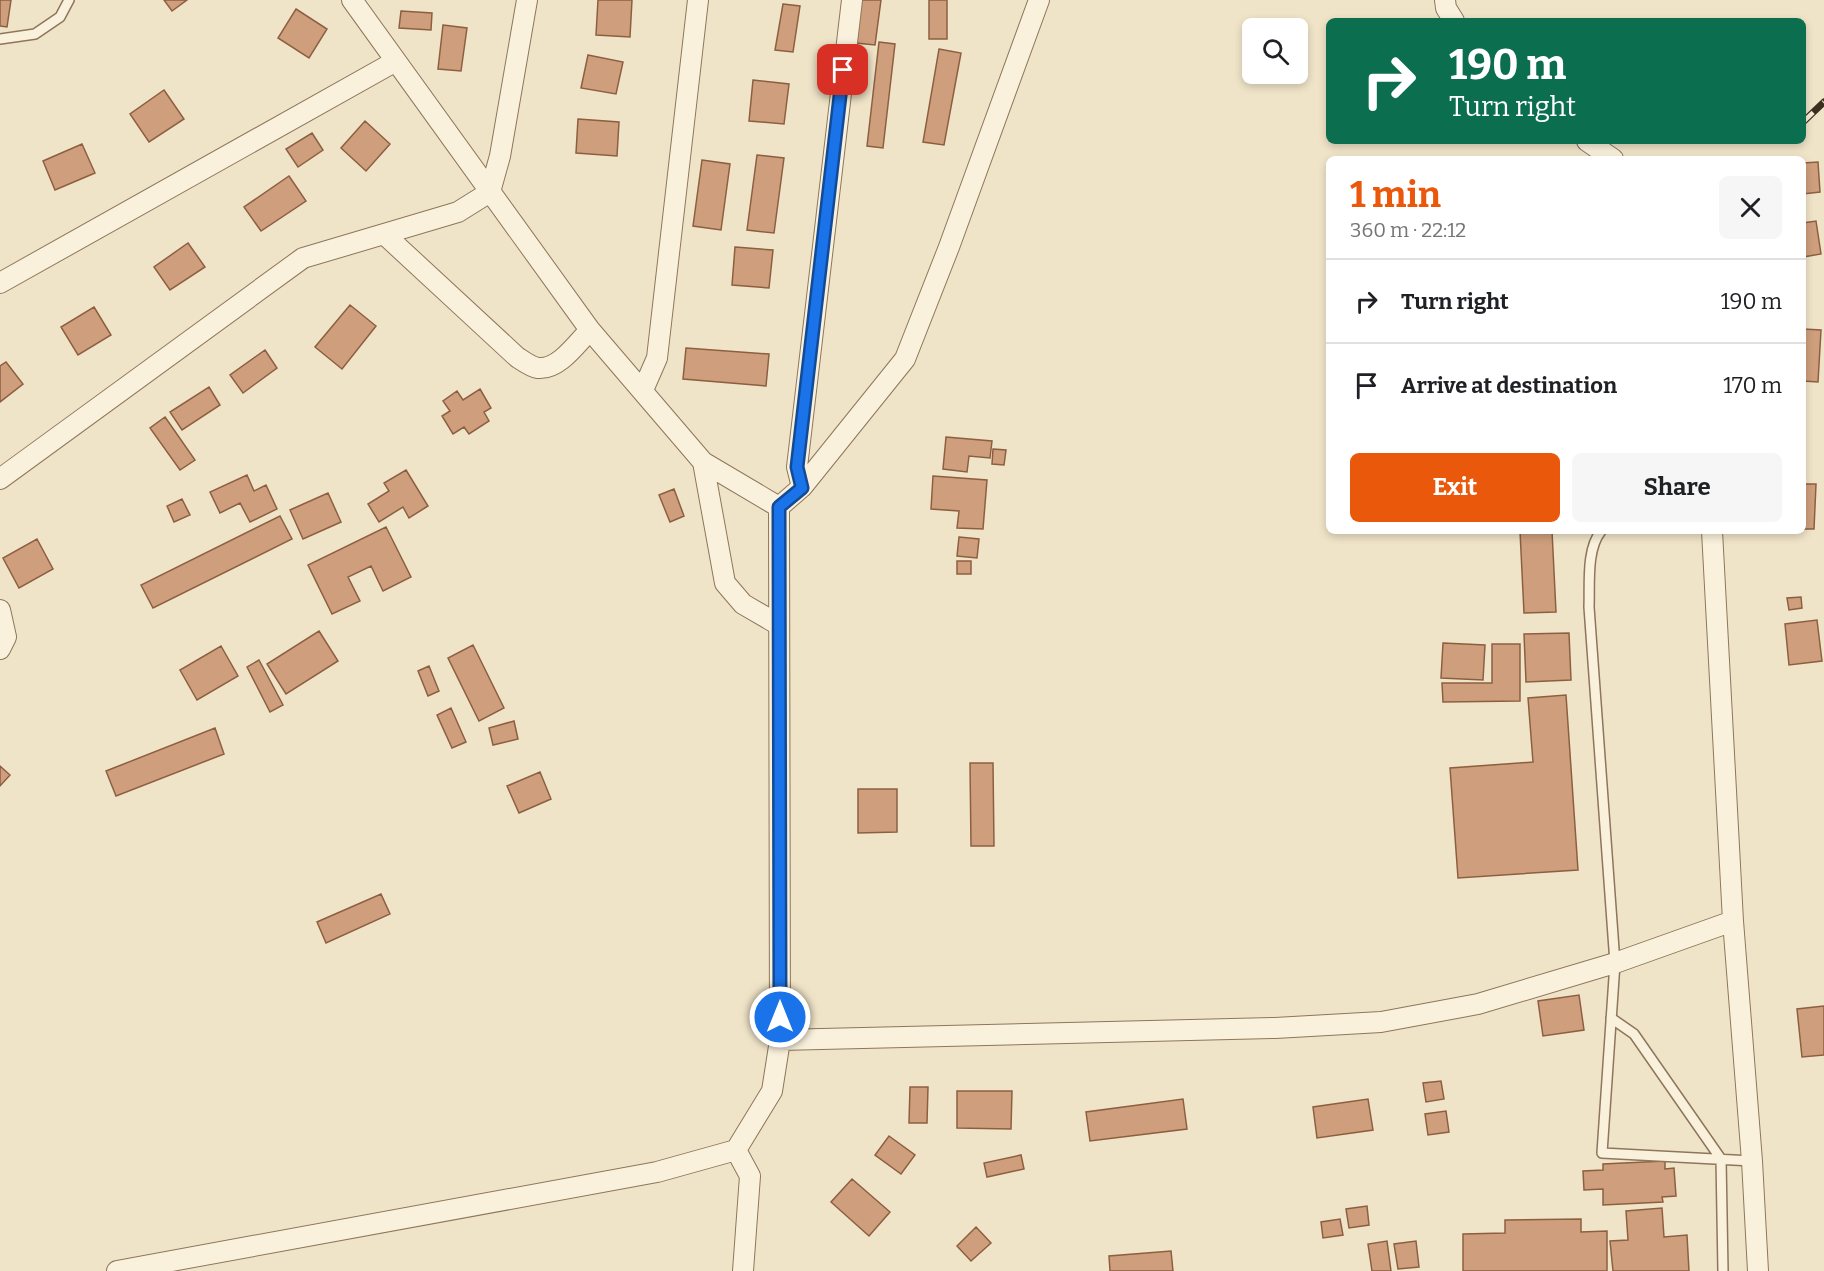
<!DOCTYPE html>
<meta charset="utf-8">
<style>
body{margin:0;font-family:Bitter,serif;background:#f6f6f6;color:#202124;height:100vh;display:flex;flex-direction:column;font-size:22px;white-space:nowrap}
*{box-sizing:border-box;margin:0}
p{font-size:20px;color:#757577}
.icon{flex:none;width:33px;height:33px;fill:none;stroke:currentColor;stroke-width:2;stroke-linecap:round;stroke-linejoin:round}
.map{position:relative;flex:1;overflow:hidden}
.details{position:absolute;left:1326px;top:156px;width:480px;height:378px;display:flex;flex-direction:column;background:#fff;border-radius:9px;box-shadow:0 3px 9px #0003}
.details>*{flex:none}
.guide{position:absolute;left:1326px;top:18px;width:480px;height:126px;border-radius:9px;box-shadow:0 3px 9px #0003;background:#0b6e4f;color:#fff;overflow:hidden}
.buttons{position:absolute;left:1242px;top:18px;display:grid;gap:12px}
.buttons a{display:grid;place-items:center;width:66px;height:66px;border-radius:9px;background:#fff;box-shadow:0 3px 9px #0003;font-size:30px}
.pin{position:absolute;display:grid;place-items:center;width:51px;height:51px;color:#fff;margin:-26px;border-radius:12px;box-shadow:0 3px 9px #0006}
.me{position:absolute;width:66px;margin:-33px;rotate:0deg;stroke-linejoin:round;filter:drop-shadow(0 0 4px #0008)}
.turn{display:flex;align-items:center;gap:21px;height:126px;padding:0 24px;font-size:27px}
.turn .icon{width:78px;height:78px;stroke-width:2.5}
.turn b{display:block;font-size:42px;line-height:51px}
.round{display:grid;place-items:center;flex:none;width:63px;height:63px;border-radius:9px;background:#f6f6f6}
.summary{display:flex;align-items:center;justify-content:space-between;height:102px;padding:0 24px}
h1{font-size:36px;font-weight:700;line-height:45px;color:#ea580c}
.action{display:flex;gap:12px;margin-top:auto;padding:12px 24px}
.action a{flex:1;height:69px;border-radius:9px;background:#ea580c;color:#fff;font-size:24px;font-weight:700;line-height:69px;text-align:center}
.action a+a{background:#f6f6f6;color:#202124}
ul{padding:0;list-style:none}
li{display:flex;align-items:center;gap:18px;height:84px;padding:0 24px;border-top:2px solid #e0e0e0}
li div{flex:1}
li b{display:block;font-size:22px}
li em{font-style:normal}
.map>svg:first-child{display:block}
.building{fill:#cf9f7d;stroke:#8d5f41;stroke-width:1.5}
.lines{fill:none;stroke-linecap:round;stroke-linejoin:round}
.service-casing{stroke:#8d765c;stroke-width:12}
.minor-casing{stroke:#8d765c;stroke-width:22}
.service{stroke:#faf1dc;stroke-width:9}
.minor{stroke:#faf1dc;stroke-width:20}
.rail-casing{stroke:#3d2e20;stroke-width:7}
.rail{stroke:#f7eed8;stroke-width:4.5;stroke-dasharray:14;stroke-linecap:butt}
.route-casing{stroke:#114b97;stroke-width:15}
.route{stroke:#1a73e8;stroke-width:10}
</style>
<div class="map">
<svg width="1824" height="1271" viewBox="0 0 1824 1271">
<rect width="100%" height="100%" fill="#f0e4c8"/>
<path class="building" d="M0,0h11l-4,27 -7,-1z
M164,0h23l-15,11z
M598,0h34l-2,37 -34,-2z
M861,0h20l-6,45 -19,-2z
M929,0h18v39h-18z
M783,4l17,2 -7,46 -18,-2z
M296,9l31,20 -18,29 -31,-20z
M401,11l31,2 -1,17 -32,-2z
M443,25l24,3 -6,43 -23,-2z
M879,42l16,2 -12,104 -16,-2z
M939,49l22,4 -17,92 -21,-3z
M588,55l35,7 -7,32 -35,-6z
M753,80l36,4 -5,40 -35,-3z
M164,90l20,29 -35,23 -19,-28z
M578,119l41,3 -2,34 -41,-3z
M365,121l25,23 -24,27 -25,-23z
M312,133l11,17 -25,17 -12,-18z
M82,144l13,29 -40,17 -12,-29z
M757,155l27,3 -10,75 -27,-3z
M702,160l28,4 -9,66 -28,-4z
M1818,162l2,30 -17,2v-31z
M289,176l17,25 -45,30 -17,-24z
M1816,221l5,33 -18,3v-34z
M188,243l17,24 -35,23 -16,-23z
M735,247l38,3 -4,38 -37,-3z
M350,305l26,21 -34,43 -27,-22z
M94,307l17,28 -33,20 -17,-28z
M1803,329l18,1 -3,52 -15,-1z
M686,348l83,6 -3,32 -83,-7z
M265,350l12,18 -34,25 -13,-18z
M6,362l17,22 -23,18v-36z
M209,387l11,18 -38,25 -12,-18z
M480,389l11,19 -7,4 5,9 -20,13 -5,-7 -11,7 -11,-18 8,-5 -7,-10 14,-10 6,9z
M165,417l30,43 -15,10 -30,-42z
M946,437l46,4 -2,17 -21,-2 -2,16 -24,-3z
M993,449l13,1 -2,15 -12,-1z
M406,470l22,36 -19,12 -6,-11 -24,15 -11,-18 21,-13 -5,-8z
M247,475l7,16 12,-6 11,24 -27,13 -10,-19 -20,10 -10,-21z
M933,476l54,4 -4,49 -26,-1 2,-17 -28,-2z
M1803,484h13l-2,45h-11z
M674,489l10,27 -14,6 -11,-27z
M328,493l13,29 -38,17 -13,-29z
M182,499l8,16 -16,7 -7,-16z
M280,516l12,23 -139,69 -12,-23z
M386,527l25,50 -28,14 -12,-25 -23,11 12,24 -28,13 -24,-49z
M1520,531h32l4,81 -32,1z
M959,537l20,2 -2,19 -20,-2z
M37,539l16,30 -34,19 -16,-30z
M957,561h14v13h-14z
M1801,597l1,11 -13,2 -2,-12z
M1817,620l5,41 -33,4 -4,-41z
M319,631l19,30 -52,33 -19,-30z
M1569,633l2,47 -45,2 -2,-48z
M1443,643l42,2 -2,35 -42,-2z
M1492,644h28v57l-77,1 -1,-19h50z
M473,645l31,63 -25,13 -31,-63z
M221,646l17,30 -41,24 -17,-30z
M259,660l24,45 -13,7 -23,-45z
M429,666l10,25 -11,5 -10,-25z
M1566,695l12,175 -120,8 -8,-110 83,-6 -5,-64z
M451,708l15,34 -14,6 -15,-33z
M514,721l4,18 -25,6 -4,-17z
M215,728l9,26 -108,42 -10,-25z
M970,763h23l1,83h-23z
M0,766l10,9 -10,11z
M540,772l11,27 -32,14 -12,-27z
M858,789h39v43l-39,1z
M381,894l9,20 -64,29 -9,-21z
M1579,995l5,35 -41,6 -5,-35z
M1824,1006v49l-22,2 -5,-48z
M1441,1081l3,18 -18,3 -3,-19z
M910,1087h18l-1,36h-18z
M957,1091h55l-1,38 -54,-1z
M1183,1099l4,30 -97,12 -4,-29z
M1368,1099l5,31 -56,8 -4,-31z
M1446,1111l3,21 -21,3 -3,-21z
M889,1136l26,19 -14,19 -26,-19z
M1021,1155l3,14 -37,8 -3,-14z
M1665,1161v8l9,-1 2,28 -14,1 1,5 -60,3v-16l-19,1 -1,-19 20,-1v-6z
M852,1179l38,33 -21,24 -38,-34z
M1367,1206l2,19 -20,3 -3,-19z
M1662,1208l2,29 23,-2 2,36h-76l-3,-30 18,-1 -2,-29z
M1340,1219l3,16 -20,3 -2,-16z
M1581,1219v13l26,-1v40h-144v-37l42,-1v-13z
M976,1227l15,16 -20,18 -14,-15z
M1387,1241l4,30h-19l-4,-27z
M1416,1241l3,26 -21,2 -4,-25z
M1171,1251l2,20h-63l-1,-15z"/>
<g class="lines">
<g class="service-casing">
<path id="service" d="M0,39l35,-5 25,-17 9,-17
M1601,531c-15,19 -11,53 -12,76l26,356 -13,190 150,8
M1611,1018l23,16 87,125 2,112"/>
</g>
<g class="minor-casing">
<path id="minor" d="M352,0l238,330 113,132 76,45
M1445,0l1,8 8,13
M1587,141l26,18
M384,234l133,123c6,4 14,10 21,11 21,2 39,-25 52,-38
M0,283l396,-222
M643,390l14,-32 41,-358
M703,462l22,121 18,21 36,21
M0,479l303,-221 155,-46 32,-20 10,-36 27,-156
M802,487l-5,-20 55,-467
M1712,531l21,390 19,240 6,110
M0,610l6,27 -6,12
M780,1040l495,-12 106,-6 97,-18 137,-41 118,-42
M736,1150l14,26 -7,95
M117,1271l540,-99 79,-22 36,-59 8,-51 -1,-533 23,-20 103,-128 44,-112 90,-247"/>
</g>
<use href="#service" class="service"/>
<use href="#minor" class="minor"/>
<g class="rail-casing">
<path id="rail" d="M1803,122l21,-20"/>
</g>
<use href="#rail" class="rail"/>
</g>
<g class="lines">
<g class="route-casing">
<path id="route" d="M780,1017l-1,-510 23,-19 -5,-21 46,-397"/>
</g>
<use href="#route" class="route"/>
</g>
</svg>
<div class="buttons">
<a><svg class="icon" aria-label="search" viewBox="0 0 24 24"><circle cx="10" cy="10" r="6"/><path d="M15 15l6 6"/></svg></a>
</div>
<div class="pin" style="left:843px;top:70px;background:#d93025"><svg class="icon" aria-label="arrive" viewBox="0 0 24 24"><path d="M6 21V4h12l-3 4 3 4H6"/></svg></div>
<svg class="me" style="left:780px;top:1017px" viewBox="-20 -20 40 40"><circle r="17" fill="#1a73e8" stroke="#fff" stroke-width="3"/><path d="M0-11L8 9 0 5-8 9z" fill="#fff"/></svg>
<div class="guide">
<div class="turn"><svg class="icon" aria-label="right" viewBox="0 0 24 24"><path d="M7 20v-9h11M14 6l5 5-5 5"/></svg><div><b>190 m</b>Turn right</div></div>
</div>
<section class="details">
<div class="summary"><div><h1>1 min</h1><p>360 m · 22:12</p></div><a class="round"><svg class="icon" aria-label="close" viewBox="0 0 24 24"><path d="M6 6l12 12M18 6L6 18"/></svg></a></div>
<ul>
<li><svg class="icon" aria-label="right" viewBox="0 0 24 24"><path d="M7 20v-9h11M14 6l5 5-5 5"/></svg><div><b>Turn right</b></div><em>190 m</em></li>
<li><svg class="icon" aria-label="arrive" viewBox="0 0 24 24"><path d="M6 21V4h12l-3 4 3 4H6"/></svg><div><b>Arrive at destination</b></div><em>170 m</em></li>
</ul>
<div class="action"><a>Exit</a><a>Share</a></div>
</section>
</div>
